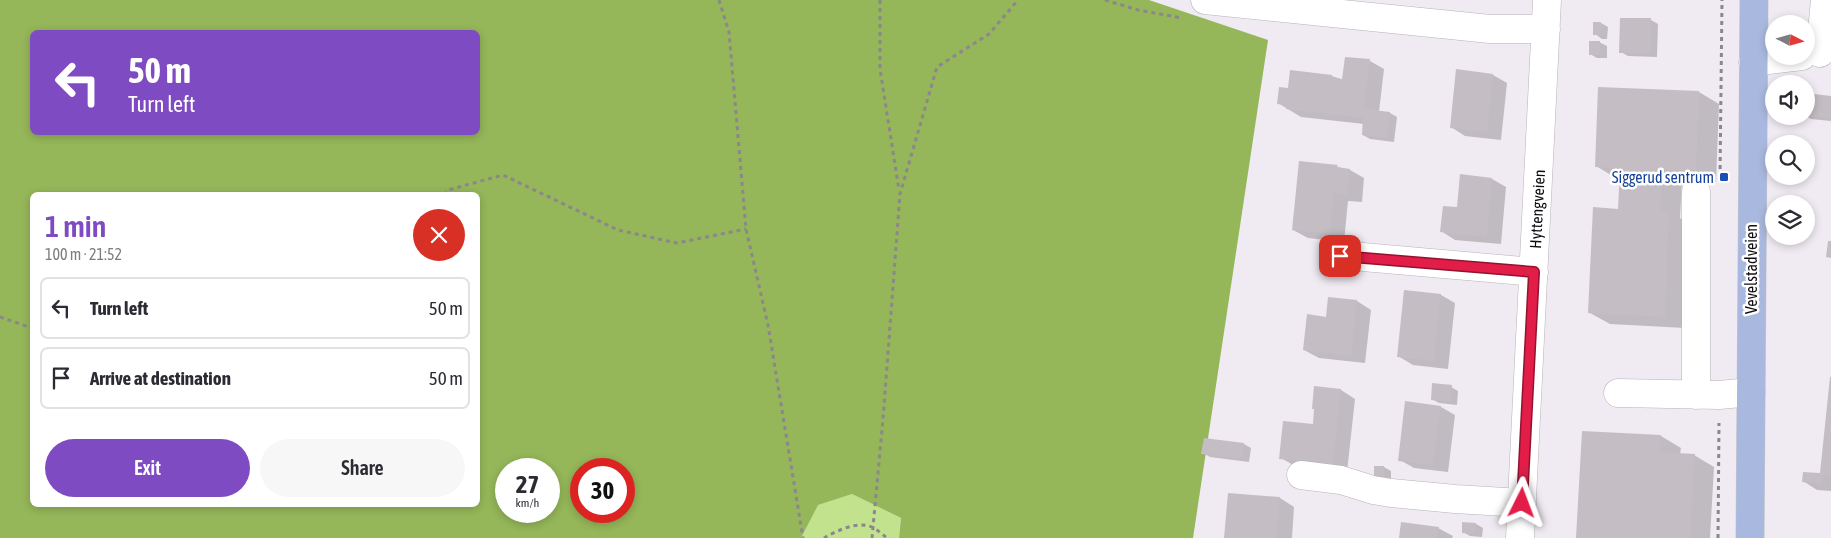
<!DOCTYPE html>
<meta charset="utf-8">
<style>
body{margin:0;font-family:"Asap Condensed",sans-serif;background:#f7f7f7;color:#2b2b33;height:100vh;display:flex;flex-direction:column;font-size:19px;white-space:nowrap}
*{box-sizing:border-box;margin:0}
p{font-size:16px;color:#7c7c81}
.icon{flex:none;width:28px;height:28px;fill:none;stroke:currentColor;stroke-width:2;stroke-linecap:round;stroke-linejoin:round}
.map{position:relative;flex:1;overflow:hidden}
.panel{position:absolute;left:30px;top:192px;width:450px;height:315px;display:flex;flex-direction:column;background:#fff;border-radius:8px;box-shadow:0 2px 8px #0003}
.panel>*{flex:none}
.guide{position:absolute;left:30px;top:30px;width:450px;height:105px;border-radius:8px;box-shadow:0 2px 8px #0003;background:#7f4bc3;color:#fff;overflow:hidden}
.needle{width:32px;rotate:96deg}
.buttons{position:absolute;left:1765px;top:15px;display:grid;gap:10px}
.buttons a{display:grid;place-items:center;width:50px;height:50px;border-radius:50%;background:#fff;box-shadow:0 2px 8px #0003;font-size:25px}
.speed{position:absolute;left:495px;top:458px;display:flex;gap:10px;font-size:25px;font-weight:700;text-align:center}
.speed>*{display:grid;place-content:center;width:65px;height:65px;border-radius:50%;background:#fff;box-shadow:0 2px 8px #0003;line-height:1}
.speed small{font-size:12px;font-weight:400}
.speed .limit{border:8px solid #d22;background:#fff;color:#111}
.pin{position:absolute;display:grid;place-items:center;width:42px;height:42px;color:#fff;margin:-21px;border-radius:10px;box-shadow:0 2px 8px #0006}
.me{position:absolute;width:55px;margin:-28px;rotate:3deg;stroke-linejoin:round;filter:drop-shadow(0 0 4px #0008)}
.turn{display:flex;align-items:center;gap:18px;height:105px;padding:0 15px;font-size:22px}
.turn .icon{width:65px;height:65px;stroke-width:2.5}
.turn b{display:block;font-size:35px;line-height:42px}
.round{display:grid;place-items:center;flex:none;width:52px;height:52px;border-radius:26px;background:#f7f7f7}
.headline{display:flex;align-items:center;justify-content:space-between;height:85px;padding:0 15px}
h1{font-size:30px;font-weight:600;line-height:38px;color:#7f4bc3}
.button{display:flex;gap:10px;margin-top:auto;padding:10px 15px}
.button a{flex:1;height:58px;border-radius:30px;background:#7f4bc3;color:#fff;font-size:20px;font-weight:600;line-height:58px;text-align:center}
.button a+a{background:#f7f7f7;color:#2b2b33}
ul{padding:0;list-style:none}
li{display:flex;align-items:center;gap:15px;height:62px;margin:0 10px 8px;padding:0 5px;border:2px solid #e1e1e2;border-radius:8px}
li div{flex:1}
li b{display:block;font-size:19px}
li em{font-style:normal}
.map>svg:first-child{display:block}
.green{fill:#c2e28d}
.forest{fill:#95b659;fill-rule:evenodd}
.shadow{fill:#0003}
.building{fill:#c4bdc4}
.lines{fill:none;stroke-linecap:round;stroke-linejoin:round}
.minor-casing{stroke:#b8b2ba;stroke-width:29}
.major-casing{stroke:#cacaca;stroke-width:29}
.path{stroke:#8b878d;stroke-width:3;stroke-dasharray:4 4;stroke-linecap:butt}
.minor{stroke:#fff;stroke-width:28}
.major{stroke:#a9b8df;stroke-width:28}
.route-casing{stroke:#92132f;stroke-width:12}
.route{stroke:#e11d48;stroke-width:9}
.transit-dot{fill:#1a4fb4;stroke:#fff;stroke-width:2}
.labels{text-anchor:middle;stroke-width:5;stroke-linejoin:round;paint-order:stroke}
.transit-label{font-size:16px;fill:#164399;stroke:#fff;text-anchor:end}
.street-label{font-size:16px;fill:#0e0c0f;stroke:#fff}
</style>
<div class="map">
<svg width="1831" height="538" viewBox="0 0 1831 538">
<rect width="100%" height="100%" fill="#f0eaf2"/>
<path class="green" d="M852,494l49,24 -2,20h-98l16,-33z"/>
<path class="forest" d="M0,0h1149l119,40 -75,498h-294l2,-20 -49,-24 -34,11 -17,33h-801zM32,32h446v100h-446zM32,195h446v310h-446zM506,469h43v42h-43zM581,469h43v42h-43z"/>
<path class="shadow" d="M1651,20l7,4 -1,33 -29,-1 -7,-4z
M1601,23l7,4 -1,12h-5l-7,-5z
M1599,42l8,4v12h-10l-7,-4z
M1370,61l14,8 -5,43 11,1 7,4 -3,25 -24,-3 -7,-4 1,-11 -63,-7 -23,-14 11,-13 43,-14 11,4z
M1457,71l36,4 14,8 -6,57 -36,-4 -14,-9z
M1600,88l99,4 20,12 -3,78 -34,-1 -2,37 9,6 -4,104 -75,-4 -20,-11 29,-103 2,-32h-5l-20,-12z
M1831,97v24l-20,-2 -5,-3z
M1337,167l13,3 14,8 -2,24 -14,-1 -4,41 -36,-4 -15,-8z
M1461,176l31,3 14,8 -5,57 -46,-4 -14,-9 17,-22z
M1405,291l36,4 14,8 -7,66 -35,-4 -15,-9z
M1357,301l14,9 -6,53 -46,-5 -15,-8 23,-32z
M1831,377v114l-14,-1 -14,-9 18,-6z
M1451,387l7,4 -1,14 -18,-2 -7,-4z
M1341,390l14,9 -8,73 -52,-6 -14,-8 33,-33 2,-15 -3,-2z
M1441,407l14,8 -7,57 -34,-4 -14,-8z
M1661,436l20,12 -1,6 14,1 20,12 -4,71h-132z
M1244,444l7,4 -2,14 -39,-5 -7,-4z
M1384,467l7,4v9h-8l-8,-4z
M1280,498l14,9 -2,31h-67z
M1476,524l7,4 -1,9 -12,-1 -7,-4z
M1438,528l15,8 -1,2h-52z"/>
<path class="building" d="M1620,18h31l-1,35h-31z
M1593,22h8l-1,13h-7z
M1589,41h11v14h-11z
M1345,57l25,2 -6,50 26,3 -3,26 -25,-3 1,-17 -77,-9v-4l-9,-1 2,-17 9,1 2,-18 42,5v2l10,2z
M1456,69l37,5 -6,58 -37,-4z
M1598,87l101,4 -3,80 -34,-1 -2,40 9,1 -4,106 -77,-4 5,-106 25,2 2,-41 -25,-1z
M1806,93l25,3v22l-25,-2z
M1299,161l39,4 -1,2 13,2 -3,26 -13,-2 -4,41 -38,-4z
M1460,174l32,4 -5,59 -47,-5 3,-26 14,1z
M1828,241h3v17l-5,-1z
M1404,290l37,4 -7,67 -37,-4z
M1328,297l29,3 -6,56 -48,-6 4,-36 19,3z
M1830,377h1v99l-8,-1 -1,9 -20,-2 1,-10 17,1z
M1432,383l20,2 -2,17 -19,-2z
M1314,386l27,3 -8,76 -12,-2v4l-11,-1v-4l-31,-3 4,-38 30,3 1,-15h-2z
M1405,401l36,5 -8,59 -35,-4z
M1582,431l79,4 -1,17 35,2 -5,84h-114z
M1204,438l40,5 -2,16 -41,-5z
M1374,466h10v11h-10z
M1228,493l52,4 -3,41h-53z
M1401,522l38,5 -2,11h-38z
M1462,522l14,1 -1,11 -13,-1z"/>
<g class="lines">
<g class="minor-casing">
<path id="minor" d="M1205,0l285,29h56
M1820,53l5,-53
M1753,62l49,-6
M1340,255l194,17
M1618,393l101,2 32,-3
M1696,395v-203
M1301,475l40,5 32,10 18,3 64,6 67,4
M1520,538l27,-538"/>
</g>
<g class="major-casing">
<path id="major" d="M1750,538l4,-538"/>
</g>
<path class="path" d="M719,0l10,32 17,197 22,96 35,213
M880,0v69l19,121
M1105,0l33,10 44,8
M1782,24l12,-3
M1720,177l2,-177
M444,195l4,-5 55,-15 115,55 59,13 69,-14
M0,317l32,11
M824,538c14,-8 35,-18 50,-10 5,3 9,7 13,10
M872,538l11,-119 17,-225 37,-127 52,-33 29,-34
M1718,538l1,-115"/>
<use href="#minor" class="minor"/>
<use href="#major" class="major"/>
</g>
<g class="lines">
<g class="route-casing">
<path id="route" d="M1340,256l194,16 -12,231"/>
</g>
<use href="#route" class="route"/>
</g>
<rect class="transit-dot" x="1719" y="172" width="10" height="10" rx="2.5"/>
<g class="labels">
<g class="transit-label">
<text x="1714" y="183">Siggerud sentrum</text>
</g>
<g class="street-label">
<text transform="translate(1537 209) rotate(-87)" y="6">Hyttengveien</text>
<text transform="translate(1751 269) rotate(-90)" y="6">Vevelstadveien</text>
</g>
</g>
</svg>
<div class="buttons">
<a><svg class="needle" viewBox="-14 -14 28 28"><path d="M0-13l5 13h-10z" fill="#e53935"/><path d="M0 13l5-13h-10z" fill="#7c7c81"/></svg></a>
<a><svg class="icon" aria-label="sound" viewBox="0 0 24 24"><path d="M4 9h4l5-4v14l-5-4H4zM17 9q2 3 0 6"/></svg></a>
<a><svg class="icon" aria-label="search" viewBox="0 0 24 24"><circle cx="10" cy="10" r="6"/><path d="M15 15l6 6"/></svg></a>
<a><svg class="icon" aria-label="layers" viewBox="0 0 24 24"><path d="M12 4l9 5-9 5-9-5zM3 14l9 5 9-5"/></svg></a>
</div>
<div class="speed"><div>27<small>km/h</small></div><div class="limit">30</div></div>
<div class="pin" style="left:1340px;top:256px;background:#d93025"><svg class="icon" aria-label="arrive" viewBox="0 0 24 24"><path d="M6 21V4h12l-3 4 3 4H6"/></svg></div>
<svg class="me" style="left:1522px;top:503px" viewBox="-20 -20 40 40"><path d="M0-17L14 15 0 8-14 15z" fill="#e11d48" stroke="#fff" stroke-width="4"/></svg>
<div class="guide">
<div class="turn"><svg class="icon" aria-label="left" viewBox="0 0 24 24"><path d="M17 20v-9H6M10 6l-5 5 5 5"/></svg><div><b>50 m</b>Turn left</div></div>
</div>
<section class="panel">
<div class="headline"><div><h1>1 min</h1><p>100 m · 21:52</p></div><a class="round" style="background:#d93025;color:#fff"><svg class="icon" aria-label="close" viewBox="0 0 24 24"><path d="M6 6l12 12M18 6L6 18"/></svg></a></div>
<ul>
<li><svg class="icon" aria-label="left" viewBox="0 0 24 24"><path d="M17 20v-9H6M10 6l-5 5 5 5"/></svg><div><b>Turn left</b></div><em>50 m</em></li>
<li><svg class="icon" aria-label="arrive" viewBox="0 0 24 24"><path d="M6 21V4h12l-3 4 3 4H6"/></svg><div><b>Arrive at destination</b></div><em>50 m</em></li>
</ul>
<div class="button"><a>Exit</a><a>Share</a></div>
</section>
</div>
